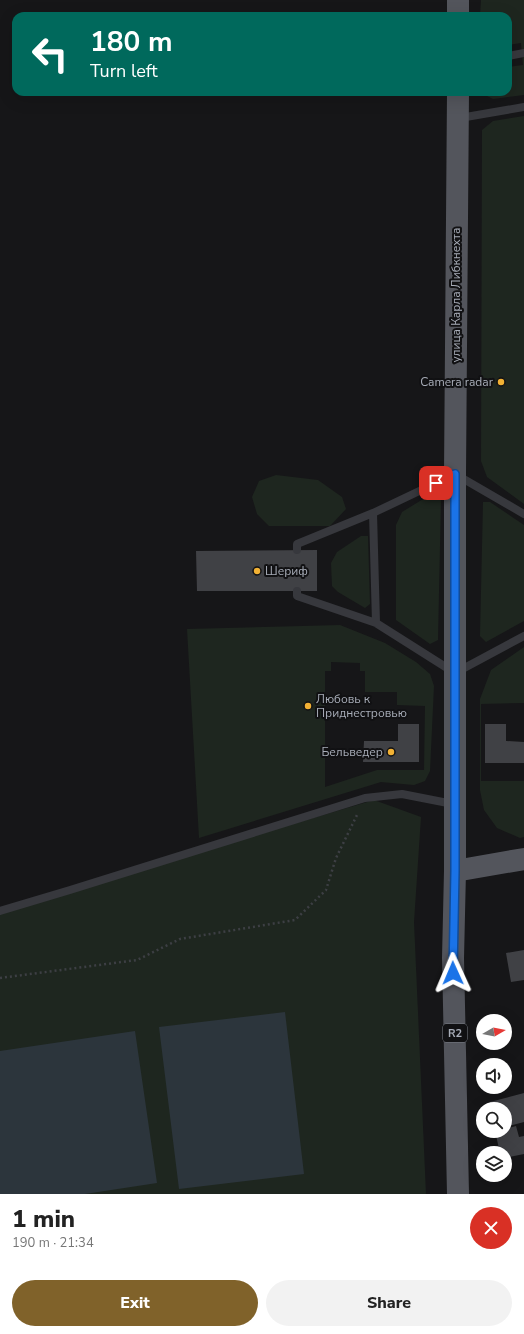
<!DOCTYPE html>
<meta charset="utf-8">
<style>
body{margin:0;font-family:"Nunito Sans",sans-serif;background:#f2f2f2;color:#222;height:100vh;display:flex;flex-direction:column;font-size:15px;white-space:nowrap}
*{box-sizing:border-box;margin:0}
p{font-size:13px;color:#767676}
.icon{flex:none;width:22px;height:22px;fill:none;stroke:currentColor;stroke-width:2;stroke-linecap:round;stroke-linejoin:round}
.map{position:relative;height:1194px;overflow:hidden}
.details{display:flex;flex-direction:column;background:#fff;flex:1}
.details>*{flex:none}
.guide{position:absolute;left:12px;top:12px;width:500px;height:84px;border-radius:12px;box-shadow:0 4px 16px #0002;background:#00695c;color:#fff;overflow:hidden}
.needle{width:26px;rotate:81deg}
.buttons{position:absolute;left:476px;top:1014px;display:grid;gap:8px}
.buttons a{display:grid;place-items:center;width:36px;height:36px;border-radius:50%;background:#fff;box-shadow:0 4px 16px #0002;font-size:20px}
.pin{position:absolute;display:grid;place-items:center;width:34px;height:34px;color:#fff;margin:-17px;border-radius:8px;box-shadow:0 2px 6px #0006}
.me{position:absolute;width:44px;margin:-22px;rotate:359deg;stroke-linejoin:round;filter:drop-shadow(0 0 3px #0008)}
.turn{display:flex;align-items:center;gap:14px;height:84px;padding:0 12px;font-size:18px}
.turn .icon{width:52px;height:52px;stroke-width:2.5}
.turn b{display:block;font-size:28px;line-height:34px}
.round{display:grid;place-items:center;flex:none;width:42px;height:42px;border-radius:21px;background:#f2f2f2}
.summary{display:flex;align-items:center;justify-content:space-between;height:68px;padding:0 12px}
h1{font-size:24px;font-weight:800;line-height:30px}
.action{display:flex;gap:8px;margin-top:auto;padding:8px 12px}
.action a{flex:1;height:46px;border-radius:24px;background:#80622a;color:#fff;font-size:16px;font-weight:800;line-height:46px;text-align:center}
.action a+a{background:#f2f2f2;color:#222}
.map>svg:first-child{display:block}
.green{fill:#1e261f;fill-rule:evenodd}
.water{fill:#2c353c}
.building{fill:#404145}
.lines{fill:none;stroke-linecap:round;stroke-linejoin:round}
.path{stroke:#3d3f44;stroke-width:2.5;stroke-dasharray:2 3;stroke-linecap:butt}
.lane{stroke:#37383d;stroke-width:8}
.primary{stroke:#53555c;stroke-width:22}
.route-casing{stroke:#114b97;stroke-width:10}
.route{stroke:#1a73e8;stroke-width:7}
.poi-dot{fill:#f2b134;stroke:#111113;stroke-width:1.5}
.labels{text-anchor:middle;stroke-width:4;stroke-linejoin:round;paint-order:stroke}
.shield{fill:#111113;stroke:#7b7e86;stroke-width:1}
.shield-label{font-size:11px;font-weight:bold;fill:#a8adb8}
.street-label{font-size:12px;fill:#a8adb8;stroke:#111113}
.poi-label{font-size:12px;fill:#a8adb8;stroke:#111113;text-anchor:end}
</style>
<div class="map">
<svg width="524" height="1194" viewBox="0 0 524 1194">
<rect width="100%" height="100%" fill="#161618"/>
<path class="green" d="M481,0h43v95l-31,4 -10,-5v-2h25v-25l15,-2 -2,-22 -13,2v-29h-28z
M524,116v388l-37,-27 -6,-16 1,-331 11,-9z
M276,475l42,5 24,17 4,12 -16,17h-61l-12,-12 -5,-17 7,-16z
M433,493l8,6 -3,141 -8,4 -34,-24v-95l6,-13z
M483,502h7l34,23v96l-38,21 -6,-6z
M361,536h7l2,68 -5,4 -27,-16 -6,-6 -1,-23 6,-11z
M340,625l45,18 31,19 14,12 4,12 -4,85 -5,10 -11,4 -33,-3 -182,56 -12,-209zM331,662l29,1v8h5v21h32v13l28,1 -1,64h-47l-52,17v-116h6z
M524,647v56l-43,1v77h43v56l-4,1 -23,-10 -13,-18 -4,-20v-91l11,-29z
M374,800l47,17 -7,105 12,272h-426v-283z"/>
<path class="water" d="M285,1012l19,162 -125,15 -20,-162z
M135,1031l22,152 -72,11h-85v-143z"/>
<path class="building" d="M317,550v41h-120l-1,-40z
M398,724h21v38h-56l1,-21h34z
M485,724h21v17l18,1v21h-39z
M524,950v30l-13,2 -5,-29z
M524,1093v29l-19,5v-18h-13l-2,-7z
M516,1126l3,11 5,-1v18l-19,4v-5h-5l-5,-22h10v-2z"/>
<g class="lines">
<path class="path" d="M0,978l137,-18 43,-21 115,-19 31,-30 10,-32 21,-43"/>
<path class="lane" d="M508,56l16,-3
M460,118l64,-11
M373,513l3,110
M297,550v-6l76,-31 82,-39 69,40
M297,591v5l79,27 79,50 69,-37
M0,911l70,-21 295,-92 37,-4 51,10"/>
<path class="primary" d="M458,16v-16
M458,92l-3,382v397l-2,87 5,236
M455,871l69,-12"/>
</g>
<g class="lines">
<g class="route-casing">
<path id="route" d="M436,483l19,-9v397l-2,102"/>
</g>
<use href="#route" class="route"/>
</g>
<g class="poi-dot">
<circle cx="501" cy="382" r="4"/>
<circle cx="257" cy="571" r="4"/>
<circle cx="308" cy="706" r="4"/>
<circle cx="391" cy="752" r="4"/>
</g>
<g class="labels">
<rect class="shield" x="443" y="1024" width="24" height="18" rx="3"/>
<g class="shield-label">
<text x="455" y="1037">R2</text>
</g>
<g class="street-label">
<text transform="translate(456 295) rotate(-90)" y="4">улица Карла Либкнехта</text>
</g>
<g class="poi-label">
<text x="493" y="386">Camera radar</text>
<text x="265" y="575" text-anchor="start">Шериф</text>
<text x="316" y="703" text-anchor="start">Любовь к<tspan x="316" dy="14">Приднестровью</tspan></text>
<text x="383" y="756">Бельведер</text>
</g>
</g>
</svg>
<div class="buttons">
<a><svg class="needle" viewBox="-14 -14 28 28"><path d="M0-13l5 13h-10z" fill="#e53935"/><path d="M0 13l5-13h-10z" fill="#767676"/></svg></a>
<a><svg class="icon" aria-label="sound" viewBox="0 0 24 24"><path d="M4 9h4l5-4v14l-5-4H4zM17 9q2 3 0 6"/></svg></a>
<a><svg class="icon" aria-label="search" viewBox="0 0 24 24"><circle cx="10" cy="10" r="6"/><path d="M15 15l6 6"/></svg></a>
<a><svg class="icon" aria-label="layers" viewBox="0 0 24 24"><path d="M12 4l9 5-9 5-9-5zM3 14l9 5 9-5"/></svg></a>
</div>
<div class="pin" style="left:436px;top:483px;background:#d93025"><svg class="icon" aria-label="arrive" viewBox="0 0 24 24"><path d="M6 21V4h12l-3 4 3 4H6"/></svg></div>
<svg class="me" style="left:453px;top:973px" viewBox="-20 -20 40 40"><path d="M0-17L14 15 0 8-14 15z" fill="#1a73e8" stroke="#fff" stroke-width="4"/></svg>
<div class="guide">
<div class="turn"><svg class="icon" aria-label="left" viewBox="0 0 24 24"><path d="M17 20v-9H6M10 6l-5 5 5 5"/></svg><div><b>180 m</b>Turn left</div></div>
</div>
</div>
<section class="details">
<div class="summary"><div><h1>1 min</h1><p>190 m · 21:34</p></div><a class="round" style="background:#d93025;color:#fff"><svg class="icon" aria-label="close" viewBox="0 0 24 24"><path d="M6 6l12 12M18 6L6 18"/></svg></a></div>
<div class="action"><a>Exit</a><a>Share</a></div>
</section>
